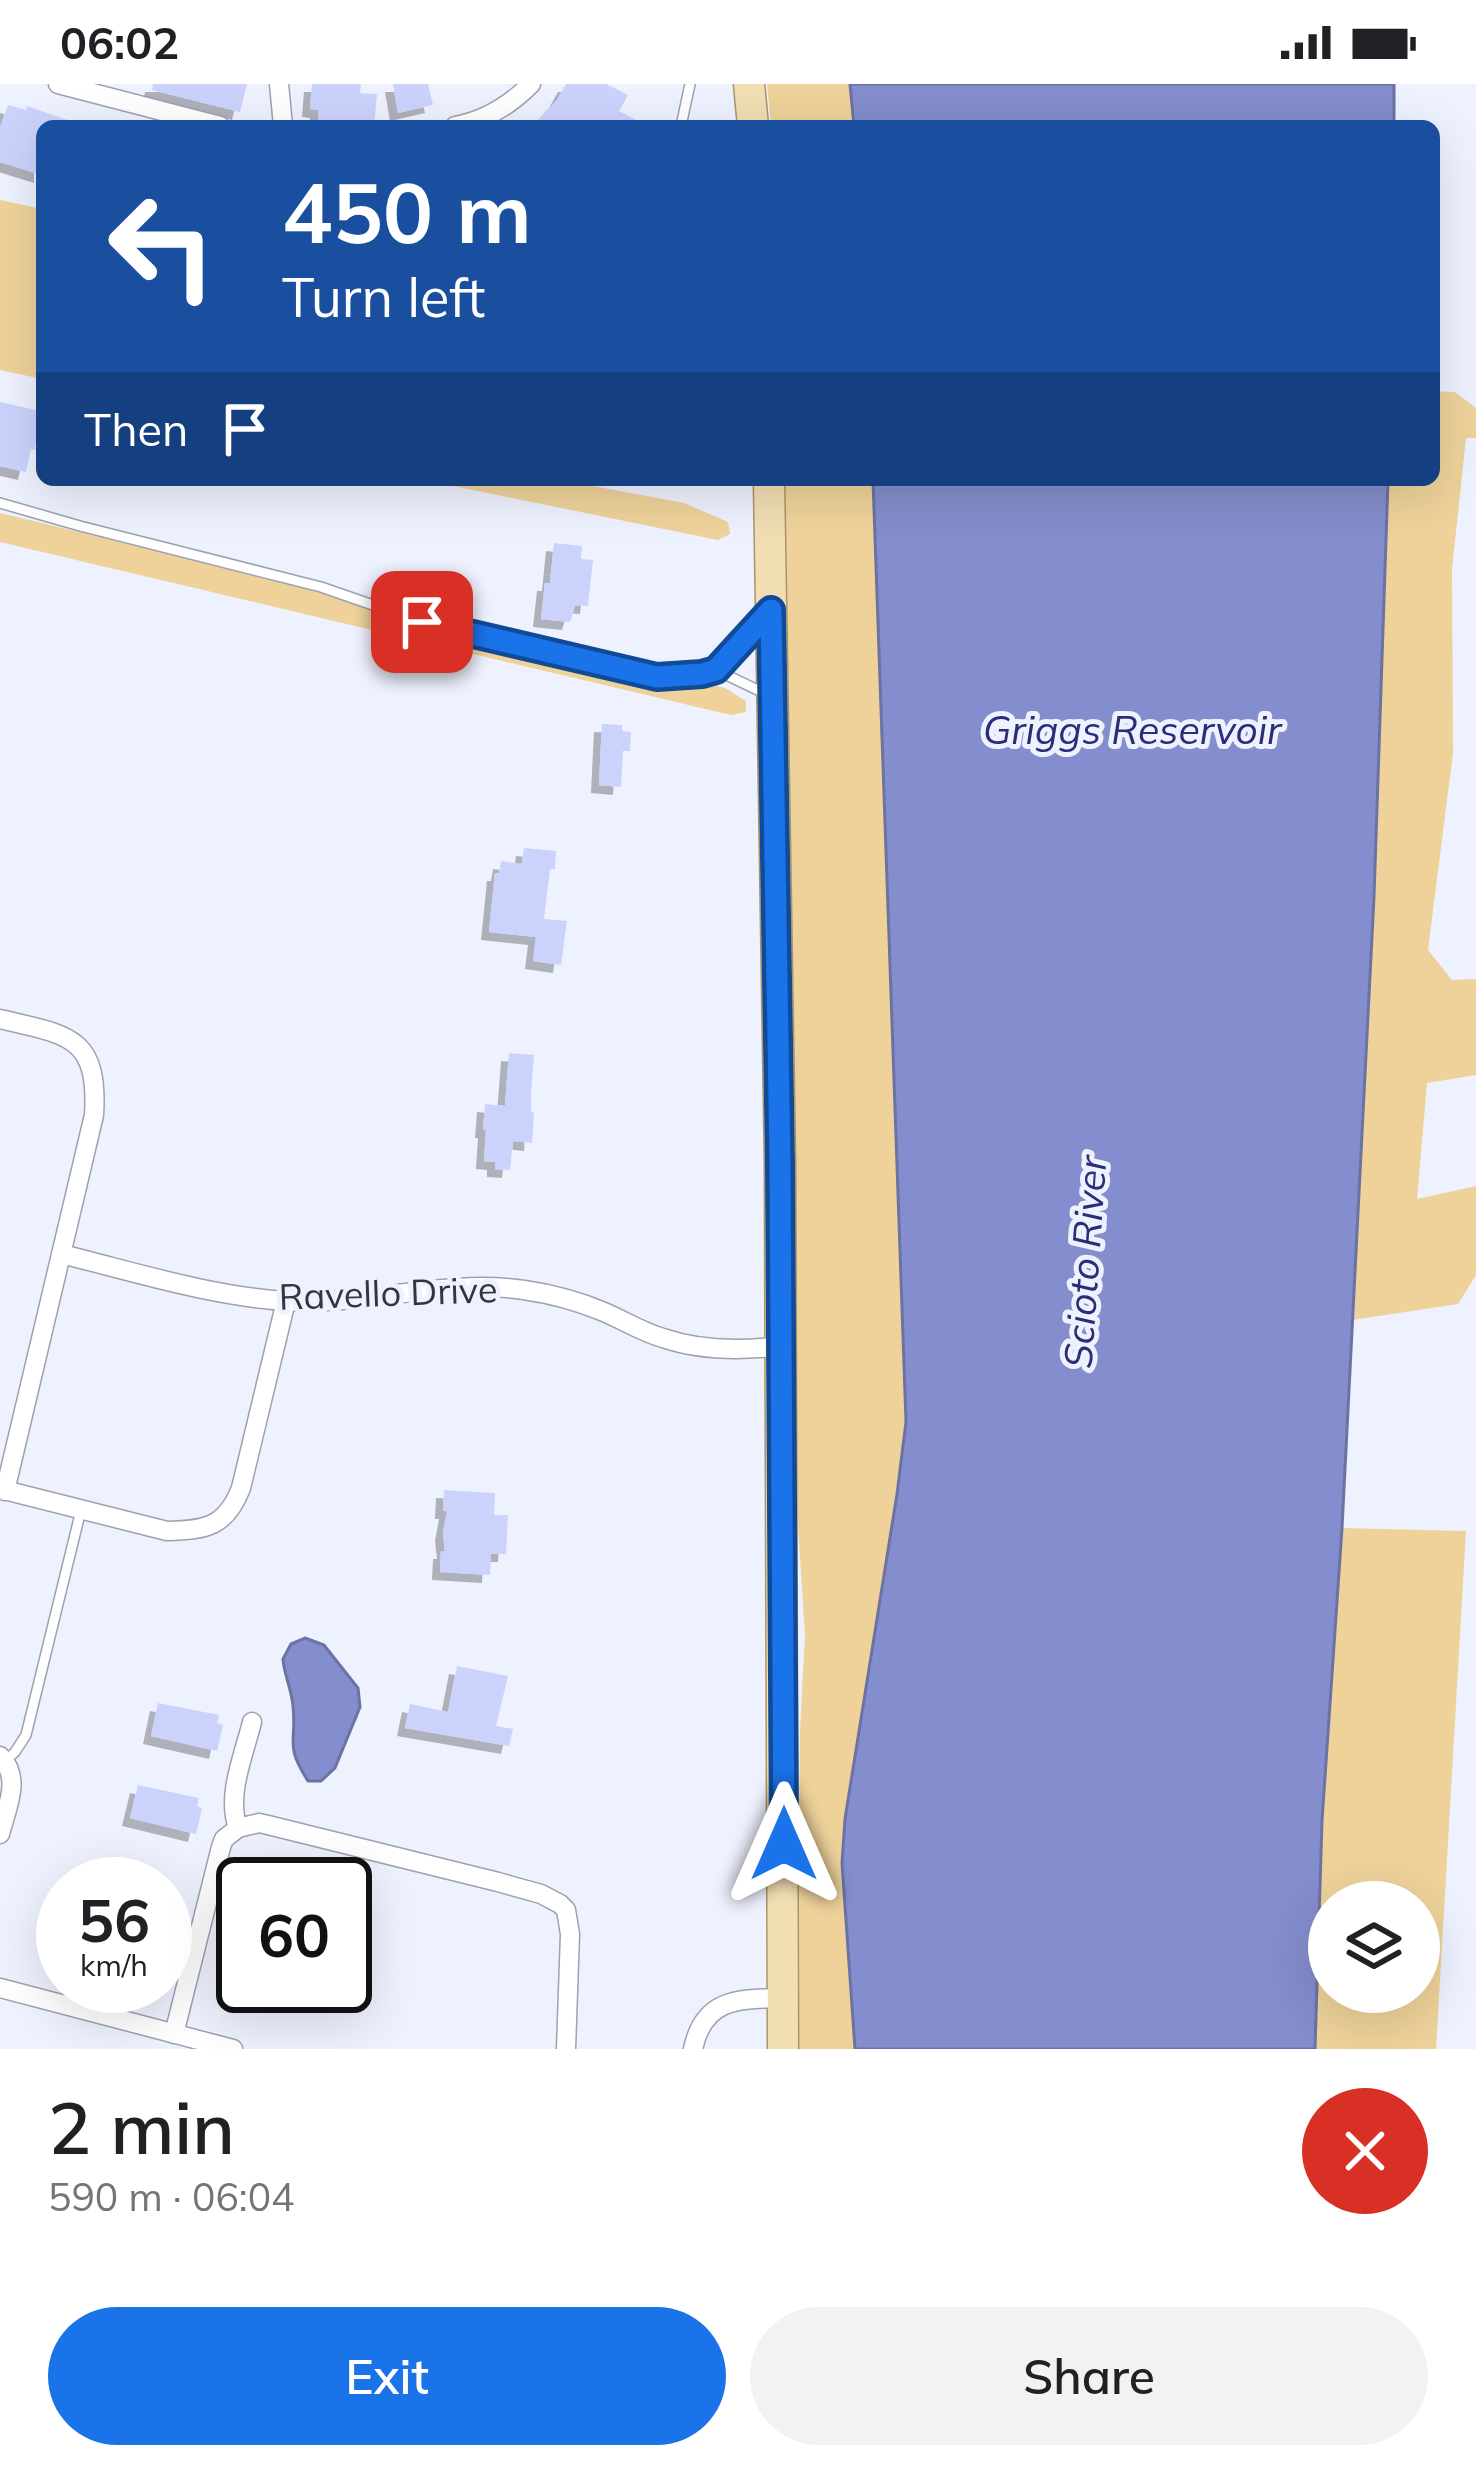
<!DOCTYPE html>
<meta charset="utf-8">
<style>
body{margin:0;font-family:Mulish,sans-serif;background:#f2f2f2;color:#202124;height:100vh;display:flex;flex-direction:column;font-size:45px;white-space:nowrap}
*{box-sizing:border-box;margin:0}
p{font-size:39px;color:#757577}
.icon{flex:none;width:66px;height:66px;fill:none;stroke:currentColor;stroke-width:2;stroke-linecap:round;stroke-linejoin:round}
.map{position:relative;height:1965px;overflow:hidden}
.panel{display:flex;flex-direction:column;background:#fff;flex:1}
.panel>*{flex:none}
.guide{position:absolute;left:36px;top:36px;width:1404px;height:366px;border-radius:18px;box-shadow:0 12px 48px #0002;background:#1a4fa0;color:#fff;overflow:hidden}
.controls{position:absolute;left:1308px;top:1797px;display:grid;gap:24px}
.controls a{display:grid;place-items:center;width:132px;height:132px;border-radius:50%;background:#fff;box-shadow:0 12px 48px #0002;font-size:60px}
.speed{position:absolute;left:36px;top:1773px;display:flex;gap:24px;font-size:60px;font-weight:700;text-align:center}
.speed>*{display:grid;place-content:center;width:156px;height:156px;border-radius:50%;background:#fff;box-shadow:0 12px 48px #0002;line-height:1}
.speed small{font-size:30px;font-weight:400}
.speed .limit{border:6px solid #111;border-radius:18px;background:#fff;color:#111}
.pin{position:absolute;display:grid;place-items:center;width:102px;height:102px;color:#fff;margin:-51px;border-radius:24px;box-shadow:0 6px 18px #0006}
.me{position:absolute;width:132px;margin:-66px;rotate:0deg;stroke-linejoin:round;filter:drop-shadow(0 0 9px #0008)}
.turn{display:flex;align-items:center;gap:42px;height:252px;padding:0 48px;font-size:54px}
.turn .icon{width:156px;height:156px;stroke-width:2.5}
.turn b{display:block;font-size:84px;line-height:102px}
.then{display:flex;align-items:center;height:114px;padding:0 48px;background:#0003;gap:24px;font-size:45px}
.round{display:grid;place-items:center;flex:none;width:126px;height:126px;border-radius:63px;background:#f2f2f2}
.summary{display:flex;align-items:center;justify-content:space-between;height:204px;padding:0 48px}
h1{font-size:72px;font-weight:600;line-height:90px}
.cta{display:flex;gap:24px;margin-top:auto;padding:24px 48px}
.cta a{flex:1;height:138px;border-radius:72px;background:#1a73e8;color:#fff;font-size:48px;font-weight:600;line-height:138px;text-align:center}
.cta a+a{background:#f2f2f2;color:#202124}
.status{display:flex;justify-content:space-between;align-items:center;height:84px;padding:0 60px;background:#fff;direction:ltr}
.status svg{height:33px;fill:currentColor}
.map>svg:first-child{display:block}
.green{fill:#eed29a;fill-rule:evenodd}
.water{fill:#848dcd;stroke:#6c73a2;stroke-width:3}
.building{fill:#cbd3fc;filter:url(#shadow)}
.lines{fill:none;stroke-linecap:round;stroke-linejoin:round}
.lane-casing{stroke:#9ea1b0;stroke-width:12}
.street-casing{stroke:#9ea1b0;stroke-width:21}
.primary-casing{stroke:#aa9569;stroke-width:33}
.lane{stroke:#fff;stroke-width:9}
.street{stroke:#fff;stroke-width:18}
.primary{stroke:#f2deb3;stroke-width:30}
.route-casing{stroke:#114b97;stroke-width:30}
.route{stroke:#1a73e8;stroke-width:21}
.labels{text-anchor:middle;stroke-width:10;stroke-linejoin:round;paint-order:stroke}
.street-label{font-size:36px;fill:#34353c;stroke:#eef1fe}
.water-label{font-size:39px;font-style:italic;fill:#2c2c78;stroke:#eef1fe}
</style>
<div class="status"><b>06:02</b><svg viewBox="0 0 49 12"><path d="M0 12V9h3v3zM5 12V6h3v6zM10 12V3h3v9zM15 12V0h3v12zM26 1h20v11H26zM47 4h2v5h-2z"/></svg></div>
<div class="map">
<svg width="1476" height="1965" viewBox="0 0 1476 1965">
<defs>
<filter id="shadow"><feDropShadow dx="-8" dy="8" stdDeviation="0" flood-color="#0004"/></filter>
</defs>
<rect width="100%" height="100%" fill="#eef1fe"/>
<path class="green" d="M767,0h83l4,42h-83z
M0,116l42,9v170l-42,-9z
M1434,307l21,1 21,16v30h-10l-14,131 1,184 -25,197 24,30 24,-1v96l-49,8 -10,116 59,-13v89l-18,29 -106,16 22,-423 14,-417h46z
M424,396h137l123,23 44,19 2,12 -12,6z
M784,396h89l33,942 -64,441 13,186h-58l3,-319 5,-95 -8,-125 -2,-421z
M0,429l725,175 21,13v11l-15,3 -731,-173z
M1342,1444l124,3 -30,518h-121l7,-228zM1329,1818h90v90h-90z"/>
<path class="water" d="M850,0h544v42h-540z
M873,396h515l-14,417 -32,631 -20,293 -7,228h-460l-13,-186 3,-44 52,-325 9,-72z
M305,1554l19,7 34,43 2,19 -25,61 -14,13h-13c-24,-38 -11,-37 -15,-75 -1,-16 -9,-31 -10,-47l8,-15z"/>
<path class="building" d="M153,0h94l-7,28 -88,-22z
M312,0h49l-1,9 17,1 -3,32 -56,-2v-14l-8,-1z
M393,0h35l5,21 -35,8z
M566,0h40l22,11 -9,16 29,15h-34l-13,-7 -4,7h-64l24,-26z
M8,21l18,5 1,-4 52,18 -1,2h-36v49l-42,-13v-34z
M0,318l40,9 -5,39 -4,-1 -5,23 -26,-6z
M554,459l28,3 -1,13 12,1 -5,46 -13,-1 -5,17 -29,-3 4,-36h5z
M602,640l20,1v6l9,1 -1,19h-7l-2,36 -22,-2z
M524,764l32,3 -1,18h-5l-6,50 23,2 -6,44 -28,-4 3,-24 -47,-5 6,-59h4l2,-12 21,3z
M509,969l25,2 -3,37v20l3,1 -2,30 -19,-2 -3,29 -15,-1v-7l-11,-1 2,-31h-3l2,-26 20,2z
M444,1406l51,3 -1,22h14l-2,39h-15l-1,21 -50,-3 1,-21h4l-2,-18 4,-22h-4z
M457,1582l51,10 -12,50 17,3 -4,17 -104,-18 5,-24 38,8z
M158,1619l61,12 -2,8 6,2 -6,26 -66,-15z
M138,1701l61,13 -2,8 5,2 -6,26 -66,-16z"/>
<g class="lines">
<g class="lane-casing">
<path id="lane" d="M681,42l9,-42
M0,419l80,23 241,61 101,35 188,46 47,9 45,-3 14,-4
M764,535l-48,51 52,25
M6,1676l9,-8 11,-17 55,-225"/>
</g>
<g class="street-casing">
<path id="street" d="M58,0l162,42
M279,0l4,42
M455,42c29,-5 55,-21 76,-42
M0,935c67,16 99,16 94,96l-89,376
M61,1170c74,18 149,42 225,47 80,5 158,-23 238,-11 28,4 54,11 80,22 19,8 38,20 59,26 38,13 78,13 118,8
M0,1405l167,42c39,-1 59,-4 74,-43l45,-187
M0,1672c22,22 7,51 0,78
M238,1744l21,-5 9,2 230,57 43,12 19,10 6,6 4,24 -4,115
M0,1904l233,61
M174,1950l47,-187 3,-8 14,-11c-12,-33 6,-73 14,-106
M693,1965c11,-52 47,-50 91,-51"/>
</g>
<g class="primary-casing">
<path id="primary" d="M749,0l4,42
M769,396l11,683 3,886"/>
</g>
<use href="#lane" class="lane"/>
<use href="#street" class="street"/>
<use href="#primary" class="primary"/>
</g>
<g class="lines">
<g class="route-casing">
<path id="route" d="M422,538l235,55 45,-3 14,-4 55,-60 9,553 4,681"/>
</g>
<use href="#route" class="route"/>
</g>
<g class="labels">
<g class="street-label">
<text transform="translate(388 1209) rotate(-2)" y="13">Ravello Drive</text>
</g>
<g class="water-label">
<text x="1132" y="660">Griggs Reservoir</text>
<text transform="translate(1085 1178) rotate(-86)" y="14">Scioto River</text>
</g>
</g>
</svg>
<div class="controls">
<a><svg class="icon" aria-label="layers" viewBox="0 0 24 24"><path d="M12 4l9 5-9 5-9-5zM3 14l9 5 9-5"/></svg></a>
</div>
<div class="speed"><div>56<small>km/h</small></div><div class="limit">60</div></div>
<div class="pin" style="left:422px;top:538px;background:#d93025"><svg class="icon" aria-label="arrive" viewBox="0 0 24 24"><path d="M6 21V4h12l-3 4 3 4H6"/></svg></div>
<svg class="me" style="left:784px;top:1760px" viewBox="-20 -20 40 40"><path d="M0-17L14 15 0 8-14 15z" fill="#1a73e8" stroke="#fff" stroke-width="4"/></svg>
<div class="guide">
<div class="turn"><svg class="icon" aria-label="left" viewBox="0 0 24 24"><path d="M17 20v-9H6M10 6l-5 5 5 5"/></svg><div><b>450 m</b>Turn left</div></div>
<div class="then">Then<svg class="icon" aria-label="arrive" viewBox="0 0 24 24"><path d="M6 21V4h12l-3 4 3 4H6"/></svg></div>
</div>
</div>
<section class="panel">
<div class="summary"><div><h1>2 min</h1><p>590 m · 06:04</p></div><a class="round" style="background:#d93025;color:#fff"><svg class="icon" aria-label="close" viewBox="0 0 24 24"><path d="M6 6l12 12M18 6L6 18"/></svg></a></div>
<div class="cta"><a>Exit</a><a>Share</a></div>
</section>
